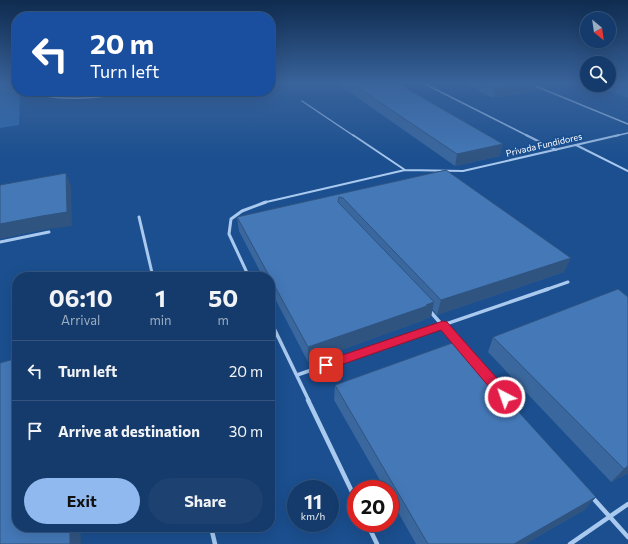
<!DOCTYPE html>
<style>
body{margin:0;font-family:Commissioner,sans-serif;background:#1d4271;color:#f1f3f6;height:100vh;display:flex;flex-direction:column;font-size:15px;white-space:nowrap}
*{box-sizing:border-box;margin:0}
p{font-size:13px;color:#9dadc1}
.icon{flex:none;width:22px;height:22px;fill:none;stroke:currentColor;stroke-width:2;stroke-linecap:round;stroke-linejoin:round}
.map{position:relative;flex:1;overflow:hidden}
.side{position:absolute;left:12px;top:272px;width:263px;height:260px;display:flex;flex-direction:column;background:#143b6b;border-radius:16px;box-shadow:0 4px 16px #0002,0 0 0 1px #33557e}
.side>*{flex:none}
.banner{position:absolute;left:12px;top:12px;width:263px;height:84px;border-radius:16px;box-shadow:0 4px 16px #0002,0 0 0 1px #33557e;background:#1a4fa0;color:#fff;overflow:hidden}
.needle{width:26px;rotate:151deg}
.controls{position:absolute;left:580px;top:12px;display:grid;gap:8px}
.controls a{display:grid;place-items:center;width:36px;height:36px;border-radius:50%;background:#143b6b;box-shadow:0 4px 16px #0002,0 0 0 1px #33557e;font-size:20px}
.speed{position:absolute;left:287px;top:480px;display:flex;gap:8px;font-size:20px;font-weight:700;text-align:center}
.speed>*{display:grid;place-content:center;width:52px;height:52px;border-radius:50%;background:#143b6b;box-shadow:0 4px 16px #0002,0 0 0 1px #33557e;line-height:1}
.speed small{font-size:10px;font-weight:400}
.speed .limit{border:6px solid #d22;background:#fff;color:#111}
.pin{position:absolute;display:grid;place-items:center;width:34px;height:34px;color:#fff;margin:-17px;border-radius:8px;box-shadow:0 2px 6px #0006}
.me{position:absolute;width:44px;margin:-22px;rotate:319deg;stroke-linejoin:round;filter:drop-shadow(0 0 3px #0008)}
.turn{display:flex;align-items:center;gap:14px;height:84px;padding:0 12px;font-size:18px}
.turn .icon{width:52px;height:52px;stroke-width:2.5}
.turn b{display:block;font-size:28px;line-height:34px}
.eta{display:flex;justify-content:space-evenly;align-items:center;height:68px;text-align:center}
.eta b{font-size:24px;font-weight:700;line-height:28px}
.action{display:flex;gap:8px;margin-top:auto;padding:8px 12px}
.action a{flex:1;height:46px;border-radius:24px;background:#90b9f0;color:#111;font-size:16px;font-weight:700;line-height:46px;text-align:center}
.action a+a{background:#1d4271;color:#f1f3f6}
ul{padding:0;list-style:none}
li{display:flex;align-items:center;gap:12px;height:60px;padding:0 12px;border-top:1px solid #33557e}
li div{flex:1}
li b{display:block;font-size:15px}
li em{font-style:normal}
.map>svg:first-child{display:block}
.green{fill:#2e69ad}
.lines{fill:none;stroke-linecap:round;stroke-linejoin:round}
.lane-far4{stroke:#a9c9ee;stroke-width:1.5}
.lane-far3{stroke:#a9c9ee;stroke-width:2}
.lane-far2{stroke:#a9c9ee;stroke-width:3}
.lane-far1{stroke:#a9c9ee;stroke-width:3.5}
.lane{stroke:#a9c9ee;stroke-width:4.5}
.wall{fill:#3a679d}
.shaded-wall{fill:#305480}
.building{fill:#4478b7;stroke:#305480}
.route{fill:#e11d48;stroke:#92132f}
.labels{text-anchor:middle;stroke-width:4;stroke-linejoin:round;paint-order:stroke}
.far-street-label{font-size:9px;fill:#fff;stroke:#1b4f8f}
</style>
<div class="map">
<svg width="628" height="544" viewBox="0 0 628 544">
<rect width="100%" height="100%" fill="#1b4f8f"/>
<path class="green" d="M0,83h17v8h3l-1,34 -19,3z
M609,83h19v15l-36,-13h17z"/>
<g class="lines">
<path class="lane-far4" d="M423,83l105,53
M528,83l100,41
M34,91v2c36,11 75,2 111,-2
M302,101l52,35
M615,136l13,-3"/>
<path class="lane-far3" d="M353,135l52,35 58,1 156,-36
M526,135l30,15
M576,145l52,26
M262,203l143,-33"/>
<path class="lane-far2" d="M139,217l14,60
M0,242l49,-10
M249,277l-20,-43 2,-15 11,-8 24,-9
M545,290l23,-8"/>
<path class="lane-far1" d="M429,310l78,89
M270,320l39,81
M297,375l251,-86"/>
<path class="lane" d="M308,400l48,100
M592,497l36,40
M367,523l10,21
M211,527l4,17
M570,544l58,-40"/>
</g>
<path class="wall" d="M342,83h55l103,73 -45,10 -114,-80z
M463,83h74l-2,8 -42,7z
M446,170l118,102 -127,43 -5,-6 -1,8 -7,2v1l-116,42 -38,-73v-12h-7l-24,-46 -2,-14z
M628,297v176l-17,9 -123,-130 5,-15z
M335,385l261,112 -12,13 -59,34h-109l-26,-46v-9h-5l-51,-89z"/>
<path class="shaded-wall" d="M527,83h10l-2,8 -42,7 2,-10z
M503,144l-3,12 -45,10 2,-12z
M66,173l5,13 1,40 -24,3 -48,10v-15z
M571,258l-7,14 -127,43 4,-15z
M434,302l-3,15 -7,2v1l-116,42v-15z
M628,466v7l-17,9 13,-13z
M596,497l-12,13 -59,34h-11z
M70,527h10l1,17h-11z"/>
<path class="building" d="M351,83h46l106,61 -46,10z
M485,83h42l-32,5z
M446,170l125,88 -130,42 -98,-102 -4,-1 -1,5 96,100 -8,3 1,1 -119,41 -71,-130z
M66,173l1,39 -25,4 -42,8v-39z
M618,289l10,8v169l-4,3 -131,-132z
M455,342l141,155 -82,47h-86l-93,-159z
M17,358v169h53v17h-70v-181z"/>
<linearGradient id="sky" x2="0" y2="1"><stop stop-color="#0f2b4f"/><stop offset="0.52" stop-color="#39639b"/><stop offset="1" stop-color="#39639b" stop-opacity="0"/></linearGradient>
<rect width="628" height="159" fill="url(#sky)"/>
<path class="route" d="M443,321l4,1 63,71 1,4 -1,4 -5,1 -4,-1 -60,-71 -115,40 -4,-1 -2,-4 2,-3z"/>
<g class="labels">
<g class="far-street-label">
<text transform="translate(544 145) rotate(-13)" y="3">Privada Fundidores</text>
</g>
</g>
</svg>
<div class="controls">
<a><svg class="needle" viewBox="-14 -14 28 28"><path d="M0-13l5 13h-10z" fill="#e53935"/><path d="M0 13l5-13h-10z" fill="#9dadc1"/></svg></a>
<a><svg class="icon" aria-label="search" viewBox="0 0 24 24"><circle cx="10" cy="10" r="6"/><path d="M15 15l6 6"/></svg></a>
</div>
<div class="speed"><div>11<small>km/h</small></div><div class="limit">20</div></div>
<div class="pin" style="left:326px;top:365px;background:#d93025"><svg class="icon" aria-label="arrive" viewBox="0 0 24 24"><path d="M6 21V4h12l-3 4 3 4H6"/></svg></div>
<svg class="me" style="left:505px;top:397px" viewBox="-20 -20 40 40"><circle r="17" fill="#e11d48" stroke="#fff" stroke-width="3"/><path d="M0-11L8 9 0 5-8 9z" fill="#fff"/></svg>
<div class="banner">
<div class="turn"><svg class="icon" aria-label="left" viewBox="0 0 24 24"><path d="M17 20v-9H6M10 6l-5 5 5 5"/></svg><div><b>20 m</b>Turn left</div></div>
</div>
<section class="side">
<div class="eta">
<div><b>06:10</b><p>Arrival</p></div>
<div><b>1</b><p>min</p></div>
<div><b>50</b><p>m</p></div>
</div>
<ul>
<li><svg class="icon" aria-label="left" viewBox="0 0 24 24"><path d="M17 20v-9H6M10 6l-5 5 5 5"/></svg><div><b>Turn left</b></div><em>20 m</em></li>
<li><svg class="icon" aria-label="arrive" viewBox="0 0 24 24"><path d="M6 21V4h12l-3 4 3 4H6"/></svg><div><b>Arrive at destination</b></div><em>30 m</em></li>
</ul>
<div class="action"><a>Exit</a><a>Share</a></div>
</section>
</div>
